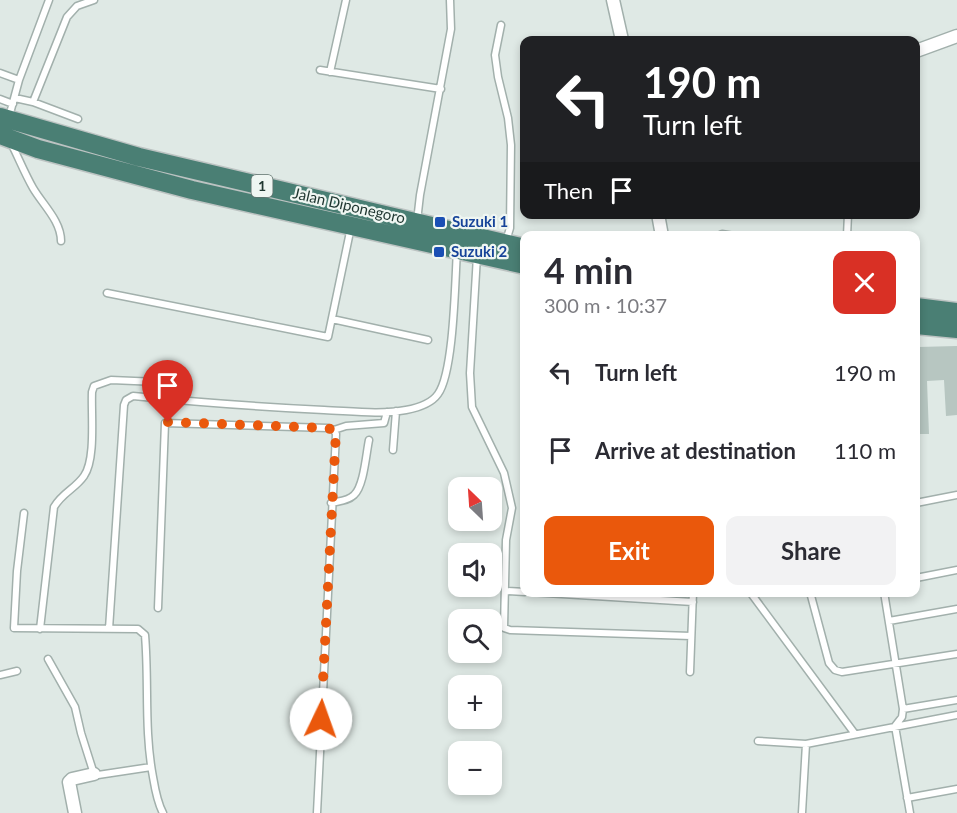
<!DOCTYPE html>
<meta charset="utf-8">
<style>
body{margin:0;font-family:Lato,sans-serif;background:#f2f2f3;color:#2b2b33;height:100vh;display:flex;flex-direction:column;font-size:22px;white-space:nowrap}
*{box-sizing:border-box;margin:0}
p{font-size:20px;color:#7c7c81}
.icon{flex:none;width:33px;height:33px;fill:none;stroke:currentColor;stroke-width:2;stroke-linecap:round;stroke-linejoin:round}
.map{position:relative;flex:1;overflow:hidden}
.drawer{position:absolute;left:520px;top:231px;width:400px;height:366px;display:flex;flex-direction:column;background:#fff;border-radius:12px;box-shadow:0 3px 9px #0003}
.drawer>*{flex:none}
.hud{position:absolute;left:520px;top:36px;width:400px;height:183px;border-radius:12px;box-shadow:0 3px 9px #0003;background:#202124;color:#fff;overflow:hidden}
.needle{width:39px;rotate:335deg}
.fabs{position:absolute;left:448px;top:477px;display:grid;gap:12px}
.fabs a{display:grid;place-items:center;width:54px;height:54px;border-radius:12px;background:#fff;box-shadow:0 3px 9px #0003;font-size:30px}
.pin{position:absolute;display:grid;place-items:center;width:51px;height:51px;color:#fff;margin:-62px -26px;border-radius:50% 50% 50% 0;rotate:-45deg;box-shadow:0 0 6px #0007}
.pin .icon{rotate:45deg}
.me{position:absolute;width:66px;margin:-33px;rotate:3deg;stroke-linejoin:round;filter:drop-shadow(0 0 4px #0008)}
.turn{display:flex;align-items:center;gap:21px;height:126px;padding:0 24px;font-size:27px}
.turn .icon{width:78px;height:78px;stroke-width:2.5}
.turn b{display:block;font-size:42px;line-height:51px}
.then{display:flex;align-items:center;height:57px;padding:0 24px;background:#0003;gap:12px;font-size:22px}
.round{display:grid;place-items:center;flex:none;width:63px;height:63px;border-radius:12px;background:#f2f2f3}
.head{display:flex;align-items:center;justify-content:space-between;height:102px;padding:0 24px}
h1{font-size:36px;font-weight:700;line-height:45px}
.primary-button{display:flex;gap:12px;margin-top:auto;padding:12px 24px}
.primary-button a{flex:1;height:69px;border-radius:12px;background:#ea580c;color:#fff;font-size:24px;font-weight:700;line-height:69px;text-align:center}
.primary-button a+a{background:#f2f2f3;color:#2b2b33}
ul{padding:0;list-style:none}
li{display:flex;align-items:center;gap:18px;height:78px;padding:0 24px}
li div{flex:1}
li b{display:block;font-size:22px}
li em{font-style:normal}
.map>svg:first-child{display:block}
.building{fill:#b7c6c1}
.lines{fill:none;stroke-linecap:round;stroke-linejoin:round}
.service-casing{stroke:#a2b0ac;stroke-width:9}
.minor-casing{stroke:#a2b0ac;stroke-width:15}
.trunk-casing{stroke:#bcc3c2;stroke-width:21}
.service{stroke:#fff;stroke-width:6}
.minor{stroke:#fff;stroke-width:12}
.trunk{stroke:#4a7f74;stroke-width:18}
.route{stroke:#ea580c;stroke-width:10;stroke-dasharray:0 18}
.transit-dot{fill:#1a4fb4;stroke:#eff6f2;stroke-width:2}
.labels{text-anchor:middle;stroke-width:4.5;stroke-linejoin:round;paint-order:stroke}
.shield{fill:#eff6f2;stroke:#5f716c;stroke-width:1.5}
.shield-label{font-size:14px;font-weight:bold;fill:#213832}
.street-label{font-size:15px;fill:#213832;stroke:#eff6f2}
.transit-label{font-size:15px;font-weight:bold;fill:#164399;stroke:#eff6f2;text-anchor:start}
</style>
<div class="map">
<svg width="957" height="813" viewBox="0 0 957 813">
<rect width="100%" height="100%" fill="#dfe9e5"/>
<path class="building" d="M957,346v69l-11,1 -2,-36 -17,1 2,53h-10l-1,-87z"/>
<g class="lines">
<g class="service-casing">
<path id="service" d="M501,25l-6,30 3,22 10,41 3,27 -1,83 -4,13
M320,70l121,19
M330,72l16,-72
M0,73l19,7 30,-80
M15,98l18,4 34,-85 10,-11 17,-6
M0,99l13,5
M33,102l45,17
M9,117l10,-37
M12,145c7,14 13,29 21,43 10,17 28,33 28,53
M417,221l3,-26 31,-166 -1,-29
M718,236l4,-2 12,2
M847,236l1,-22
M477,256l-7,117 2,34 32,66 8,35 -6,32 -2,88 6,2 181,6
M107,293l221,44 23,-110
M332,319l96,21
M393,450l3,-39
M331,503c8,-2 17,-2 23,-8 10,-9 12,-41 15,-55
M916,503l41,-8
M24,513l-7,58 -3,57 124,1 7,6c4,47 -1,95 8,142 2,12 4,25 10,36
M916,578l41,-8
M506,591l19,1
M529,592l164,10
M750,592l105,142
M810,592l19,71 6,7 7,2 115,-18
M884,592l19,117 -1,8 -7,9 15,87
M158,608l7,-185 163,5 6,2 12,-4 38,-3 3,-11
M889,621l68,-12
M40,629l14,-122c9,-15 21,-18 30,-31 12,-17 7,-62 8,-84l2,-6 17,-6 70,3
M109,629l15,-224 2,-5 7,-4c63,6 127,11 191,14 26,1 56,5 82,0 11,-2 25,-6 32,-16 16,-22 17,-113 19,-144
M48,659l27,48 6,26 13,41 4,1 53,-8
M690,672l3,-80
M0,675l17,-4
M903,709l54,-9
M758,741l48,3 151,-29
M907,798l50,-9
M317,813l19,-379 -2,-4
M802,813l4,-69"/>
</g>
<g class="minor-casing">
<path id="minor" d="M613,0l9,40
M916,51l41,-15
M658,214l4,22
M75,813l-6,-31 3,-3 22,-5"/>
</g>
<g class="trunk-casing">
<path id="trunk" d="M0,117l139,40 386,91
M0,135l38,14 154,41 333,75
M916,307l41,5
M916,325l41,4"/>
</g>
<use href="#service" class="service"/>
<use href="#minor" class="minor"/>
<use href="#trunk" class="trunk"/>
</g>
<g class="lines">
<path class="route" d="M168,422l160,6 8,4 -15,287"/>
</g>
<g class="transit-dot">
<rect x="434" y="216" width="12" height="12" rx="3"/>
<rect x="433" y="246" width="12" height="12" rx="3"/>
</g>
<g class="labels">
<rect class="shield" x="251.5" y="175" width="21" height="22" rx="4.5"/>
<g class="shield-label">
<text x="262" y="191">1</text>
</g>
<g class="street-label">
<text transform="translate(349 206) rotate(13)" y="5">Jalan Diponegoro</text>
</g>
<g class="transit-label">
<text x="452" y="227">Suzuki 1</text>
<text x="451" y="257">Suzuki 2</text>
</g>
</g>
</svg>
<div class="fabs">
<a><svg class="needle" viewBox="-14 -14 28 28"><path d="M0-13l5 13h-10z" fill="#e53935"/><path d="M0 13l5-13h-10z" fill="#7c7c81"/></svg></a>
<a><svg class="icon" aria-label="sound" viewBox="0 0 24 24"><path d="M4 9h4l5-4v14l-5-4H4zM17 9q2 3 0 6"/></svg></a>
<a><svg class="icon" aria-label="search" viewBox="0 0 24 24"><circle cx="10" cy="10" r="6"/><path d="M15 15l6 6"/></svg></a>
<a>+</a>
<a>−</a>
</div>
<div class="pin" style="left:168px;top:422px;background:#d93025"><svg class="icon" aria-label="arrive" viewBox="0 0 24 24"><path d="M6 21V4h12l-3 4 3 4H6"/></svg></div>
<svg class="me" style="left:321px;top:719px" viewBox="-20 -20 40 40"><circle r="19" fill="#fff"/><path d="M0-13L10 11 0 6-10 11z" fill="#ea580c"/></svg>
<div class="hud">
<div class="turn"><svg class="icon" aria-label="left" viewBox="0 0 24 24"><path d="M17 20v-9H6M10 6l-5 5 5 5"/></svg><div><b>190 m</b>Turn left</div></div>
<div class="then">Then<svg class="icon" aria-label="arrive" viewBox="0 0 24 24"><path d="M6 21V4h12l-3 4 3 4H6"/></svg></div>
</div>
<section class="drawer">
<div class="head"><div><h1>4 min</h1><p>300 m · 10:37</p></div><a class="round" style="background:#d93025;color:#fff"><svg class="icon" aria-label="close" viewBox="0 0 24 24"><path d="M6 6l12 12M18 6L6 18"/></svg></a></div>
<ul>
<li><svg class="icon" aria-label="left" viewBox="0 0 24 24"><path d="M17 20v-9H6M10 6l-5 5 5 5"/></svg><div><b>Turn left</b></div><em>190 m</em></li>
<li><svg class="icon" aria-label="arrive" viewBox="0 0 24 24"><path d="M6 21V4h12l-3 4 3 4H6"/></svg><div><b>Arrive at destination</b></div><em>110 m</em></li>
</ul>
<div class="primary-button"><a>Exit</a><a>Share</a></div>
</section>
</div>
